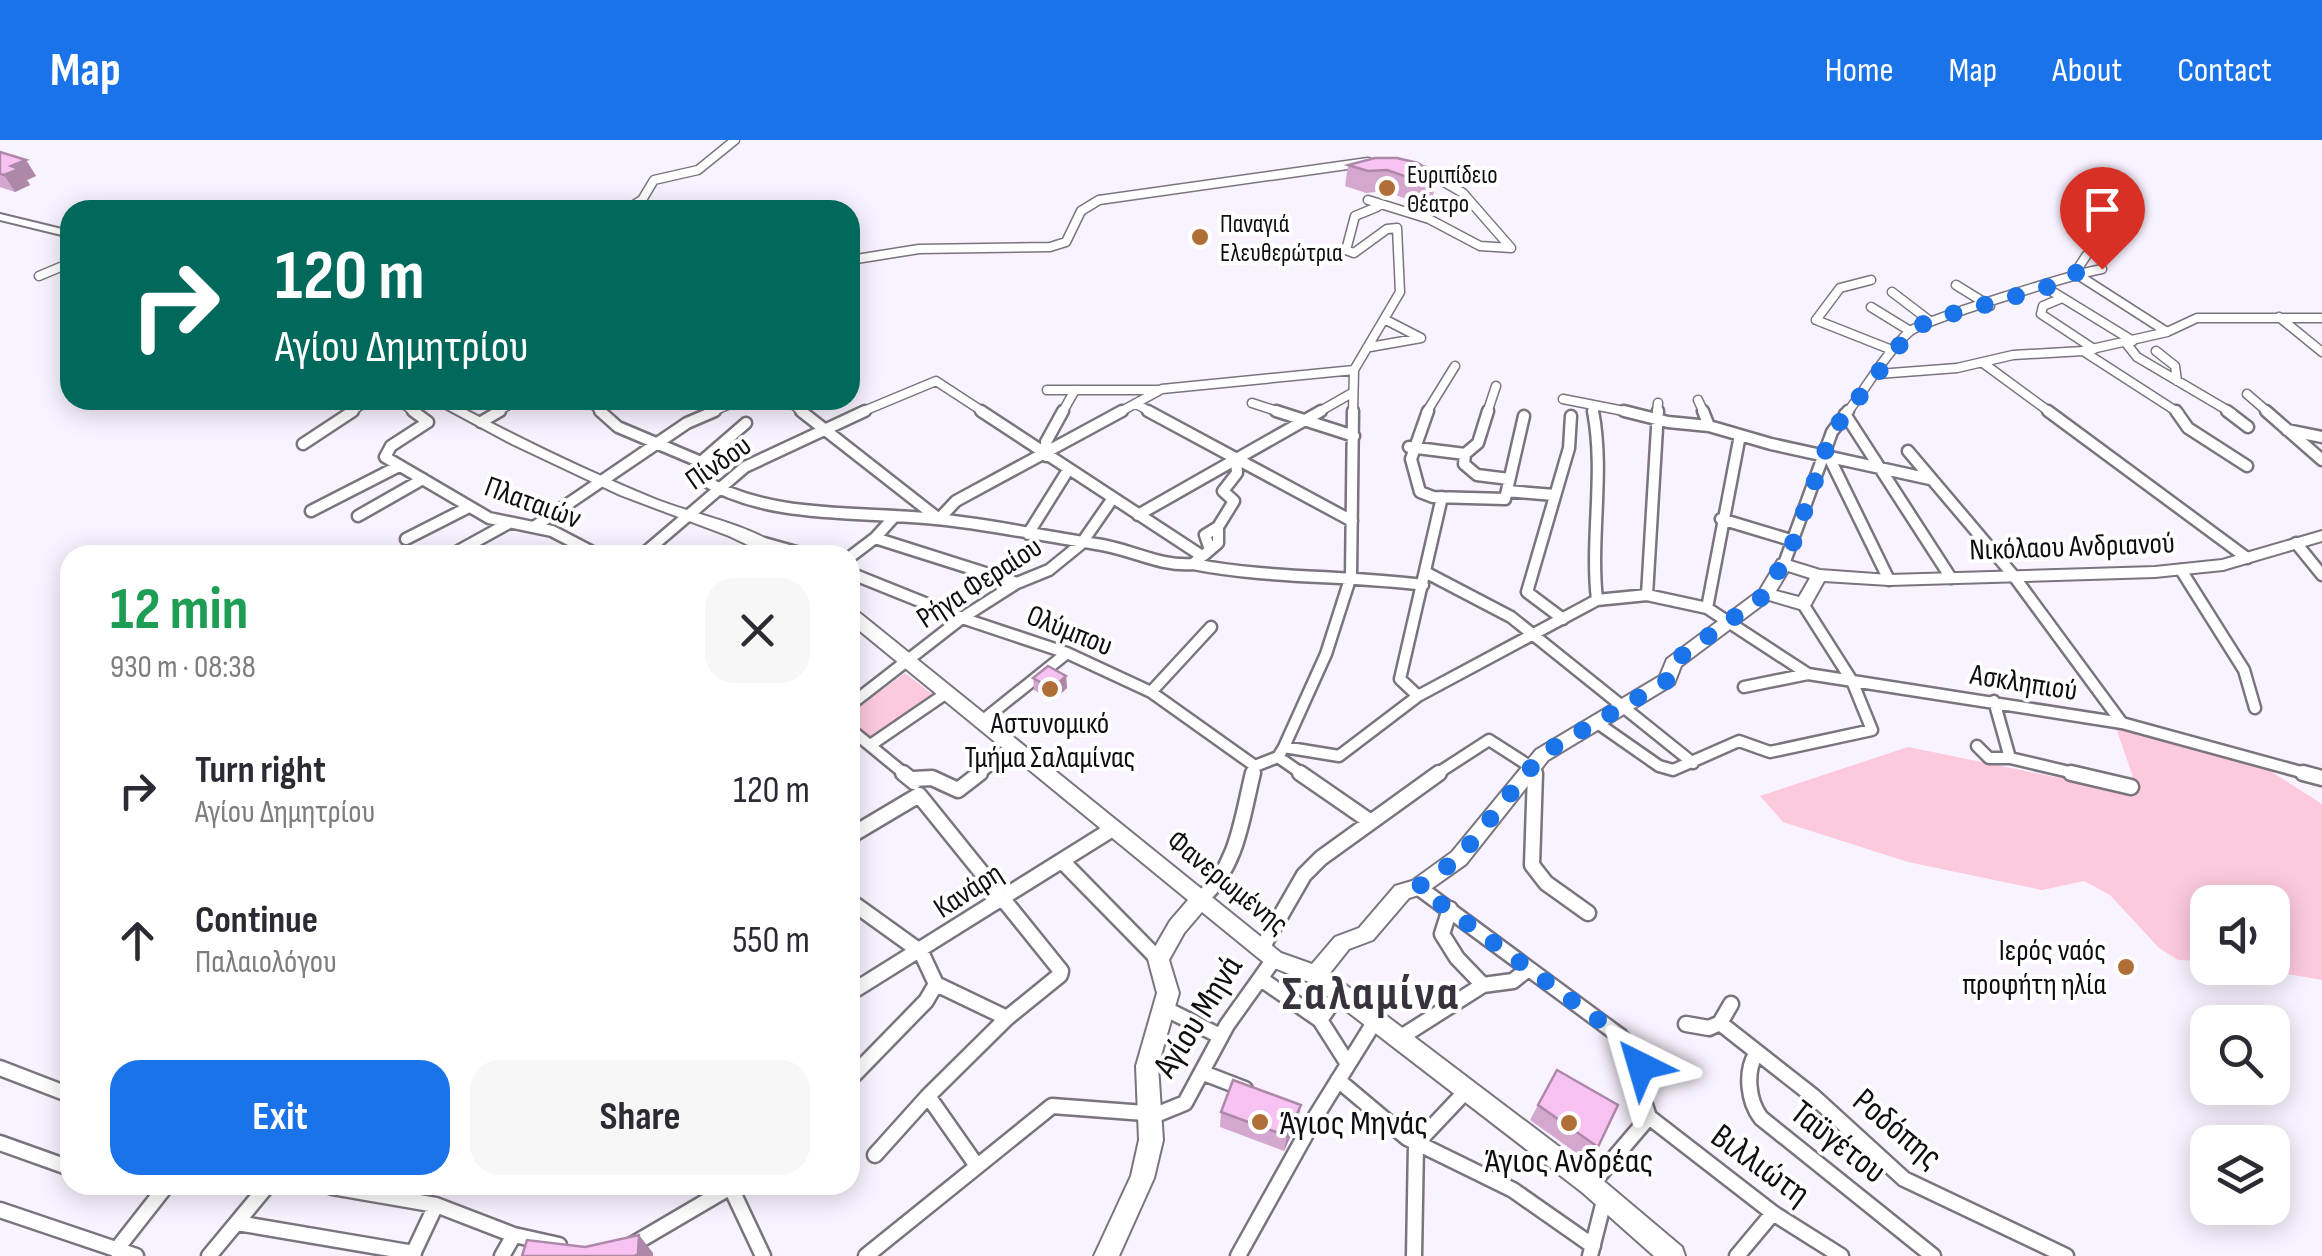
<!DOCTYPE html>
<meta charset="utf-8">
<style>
body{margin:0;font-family:"Sofia Sans Condensed",sans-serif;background:#f7f7f7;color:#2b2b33;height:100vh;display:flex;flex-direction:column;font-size:38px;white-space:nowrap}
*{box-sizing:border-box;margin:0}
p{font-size:32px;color:#7c7c81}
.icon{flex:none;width:55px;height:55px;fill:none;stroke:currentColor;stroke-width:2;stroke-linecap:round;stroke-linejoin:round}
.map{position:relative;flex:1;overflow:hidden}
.panel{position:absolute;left:60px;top:405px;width:800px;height:650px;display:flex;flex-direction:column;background:#fff;border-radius:30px;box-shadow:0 5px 25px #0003}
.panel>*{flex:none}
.guide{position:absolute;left:60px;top:60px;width:800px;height:210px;border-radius:30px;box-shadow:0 5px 25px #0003;background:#00695c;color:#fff;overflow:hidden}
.controls{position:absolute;left:2190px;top:745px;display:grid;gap:20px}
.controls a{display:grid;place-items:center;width:100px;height:100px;border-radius:20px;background:#fff;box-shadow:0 5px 25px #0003;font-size:50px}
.pin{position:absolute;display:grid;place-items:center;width:85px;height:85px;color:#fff;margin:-102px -42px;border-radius:50% 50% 50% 0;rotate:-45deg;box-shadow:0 0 10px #0007}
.pin .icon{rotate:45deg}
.me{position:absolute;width:110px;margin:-55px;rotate:320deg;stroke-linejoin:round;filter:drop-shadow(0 0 8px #0008)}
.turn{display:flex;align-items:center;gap:35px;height:210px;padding:0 50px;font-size:45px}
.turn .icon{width:130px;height:130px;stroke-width:2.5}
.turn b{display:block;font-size:70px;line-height:85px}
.round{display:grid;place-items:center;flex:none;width:105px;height:105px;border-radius:30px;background:#f7f7f7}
.headline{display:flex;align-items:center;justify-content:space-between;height:170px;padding:0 50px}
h1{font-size:60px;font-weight:700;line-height:75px;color:#1e9e55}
.action{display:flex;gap:20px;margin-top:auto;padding:20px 50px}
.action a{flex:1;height:115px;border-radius:30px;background:#1a73e8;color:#fff;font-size:40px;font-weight:700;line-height:115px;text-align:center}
.action a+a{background:#f7f7f7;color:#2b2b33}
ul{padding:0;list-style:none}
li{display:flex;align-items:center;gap:30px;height:150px;padding:0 50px}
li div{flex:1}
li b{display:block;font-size:38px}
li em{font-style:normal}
header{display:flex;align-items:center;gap:60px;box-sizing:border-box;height:140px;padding:0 50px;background:#1a73e8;color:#fff}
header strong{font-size:48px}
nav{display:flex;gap:55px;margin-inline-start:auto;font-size:35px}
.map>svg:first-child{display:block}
.green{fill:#fdc9dd}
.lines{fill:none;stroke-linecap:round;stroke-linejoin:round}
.street-far2-casing{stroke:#7a747f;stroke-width:11}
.street-far1-casing{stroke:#7a747f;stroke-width:15}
.street-casing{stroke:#7a747f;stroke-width:19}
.secondary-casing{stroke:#7a747f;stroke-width:4}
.street-far2{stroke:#fff;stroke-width:8}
.street-far1{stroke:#fff;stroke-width:10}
.street{stroke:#fff;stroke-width:14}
.secondary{fill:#fff;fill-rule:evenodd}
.wall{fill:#d4a7cf}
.shaded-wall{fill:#ad88a9}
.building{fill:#f7c2f1;stroke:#ad88a9;stroke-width:2.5}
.route{stroke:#1a73e8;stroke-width:18;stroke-dasharray:0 32.4}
.poi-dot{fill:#af6f37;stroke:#fff;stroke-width:4}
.labels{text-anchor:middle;stroke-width:8;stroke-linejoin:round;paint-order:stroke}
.far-poi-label{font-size:25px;fill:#100e12;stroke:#fff;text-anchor:start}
.street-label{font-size:30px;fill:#100e12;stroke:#fff}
.poi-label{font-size:30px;fill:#100e12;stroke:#fff}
.near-street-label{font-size:35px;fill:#100e12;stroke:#fff}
.near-poi-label{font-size:35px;fill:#100e12;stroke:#fff;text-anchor:start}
.near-district-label{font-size:48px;font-weight:bold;letter-spacing:2.5px;fill:#37323b;stroke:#fff}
</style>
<header>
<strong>Map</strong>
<nav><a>Home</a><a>Map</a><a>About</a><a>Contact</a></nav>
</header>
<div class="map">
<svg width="2322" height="1116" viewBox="0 0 2322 1116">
<rect width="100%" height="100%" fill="#f9f2ff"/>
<path class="green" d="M905,533l27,21 -61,45 -21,-18v-7z
M2116,588l148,39 58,37v176l-70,-12h20v-66h-64l-1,59 -29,-1 -19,-12 -49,-53 -26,-14 -42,9 -134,-28 -125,-40 -23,-26 148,-49 231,47z"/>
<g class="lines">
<g class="street-far2-casing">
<path id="street-far2" d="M1368,60l61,19 51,27 31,2 -48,-55 -38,-22
M626,70l16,-10 12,-20 44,-10 37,-30
M2086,116l-11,17 92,59
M850,120l69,-11 131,-2 16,-5 15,-31 18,-11 269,-38
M39,136l31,-13
M1871,140l-31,8 -24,32 76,30
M1956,145l34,21
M2045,147l88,54
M1892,152l38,29
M2062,158l-19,8 -2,8 53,35
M1871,167l39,24
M2279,177l43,35
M2126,203l11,14 95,56
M1370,207l51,-9 -35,-18
M2083,211l96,62
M2156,211l19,15 2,15
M1983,223l68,50
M1878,234l79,-6 56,-13 70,-4 84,-19 30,-14h125
M1047,250h111
M2247,254l22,19
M1563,259l71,14
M398,260l18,13
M588,260l15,13
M787,260l17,13
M1698,260l6,13
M1252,263l31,10
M1136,264l17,9
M1592,265l2,8
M349,273l20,-13
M495,273l22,-13
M709,273l30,-13
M859,273l77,-32 49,32
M1062,273l13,-23
M1118,273l44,-24 192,-19
M1317,273l35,-20
M1353,273l1,-43 46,-78 -3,-64 -10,1 -33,24 -8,-3 9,-34 22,-9
M1426,273l29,-47
M1487,273l9,-27
M1657,273l1,-10
M1847,273c19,-25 38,-59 62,-81 14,-12 169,-59 193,-63"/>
</g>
<g class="street-far1-casing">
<path id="street-far1" d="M413,271l15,11 -37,24 -6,11 104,61 63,13 46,24
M600,271l18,16 83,35
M801,271l138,108 17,-18 166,-90
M981,271l221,145 -9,8c76,15 153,11 230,21
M1148,271l204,110
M1276,271l78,25
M1428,271l-17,48 9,33 13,5 72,2 19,-83
M1593,271c12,62 -3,126 4,189
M1624,271l44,11 41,4 62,18 159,35
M1703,271l6,15
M2048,271l199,147
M2176,271l12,17 59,38
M2227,271l21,16
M2266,271l56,49
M1845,274l106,164
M481,282l19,-11
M746,283l-45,39 1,17c66,41 159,32 234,40 53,5 106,17 160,25 33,4 63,23 97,20
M2287,290l35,7
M303,304l50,-33
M1409,307l56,7 13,-11 10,-32
M1908,311l105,124 109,148
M1465,314l-1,10 13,11 32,4
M1046,316v-14l17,-31
M1829,317l60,123
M1507,351l47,4
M311,371l88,-45
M1138,375l183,-104
M358,376l65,-37
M1721,379l73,22
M534,387l153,-104 28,-12
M1028,394l40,-64
M875,398l20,-22
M406,399l63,-32
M764,403l43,12
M2296,403l26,32
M1210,410l-5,-15 13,-8 16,-26 -11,-10 14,-18 -1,-14
M451,415l58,-32
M642,415l103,-88 120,-56
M1204,415l14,-12v-16
M850,417l25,-19 142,45
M1784,424l48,-132 16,-21
M2181,430l63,100 11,38
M1425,432l86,45 182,146
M850,433l112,45 105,35 84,39 104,74
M1647,455l11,-184
M1707,468l33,-173
M1563,479l-36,-27 42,-144 2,-32
M1744,547l64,-13
M1151,552l60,-65
M1418,556l-18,-17 42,-182
M1994,561l16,57 72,17
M850,565l112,-87 55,-35 32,-13 32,-26 32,-46
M982,581l85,-68
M1596,582l63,44 14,4 66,-29 31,11 102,-22 -20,-49 -49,-77
M850,589l56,46
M872,604l73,-50
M1977,606l12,12h21
M1284,607l55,9 79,-60 179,-96 50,-5 60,13 101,66 314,49 190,52
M1278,617l26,18
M1255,626l23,-9 6,-10 42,-93 25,-78 2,-165
M977,635l36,-28
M1253,635l2,-9
M1435,635l54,-35 42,27
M1535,635v-13"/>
</g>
<g class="street-casing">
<path id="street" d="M903,633l11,9
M1300,633l68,47
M1535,633l-3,92 14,18 42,30
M2071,633l60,14
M2303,633l19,5
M913,639l19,-1 26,12 22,-17
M850,696l69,-41 142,176 -1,4 -53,43 -71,-34 -15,-32 -71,-51
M1062,721l96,98
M1418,747l202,149 18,20 1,31 10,30
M1202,758c36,-33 40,-81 51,-125
M1450,769l-8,25 15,24 26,27
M1262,808l42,-73 17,-17 118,-85
M1261,839l59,41 28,44
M850,853l264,-165
M1166,869l54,27
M1320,880l19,-27
M1720,883l11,-19
M1686,884l23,4 11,-5 93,73 91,83 162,77
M1398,899l85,-54 30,-4 15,-12
M1756,914c-11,18 -8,47 5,64l172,138
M0,928l70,27
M1206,934l39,15
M850,939l76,-78 10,-17
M1338,940l69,58 106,52 80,56
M1649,977l124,96 68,43
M0,1003l70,25
M875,1015l53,-59
M977,1026l-49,-70 79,-78
M1591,1045l58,-68
M332,1047l104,18 78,30 45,10
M731,1048l32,68
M0,1070l136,46
M237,1083l177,30
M630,1106l104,-61
M116,1110l51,-65
M209,1116l59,-71
M412,1116l24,-51
M502,1116l12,-21
M866,1116l186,-150 106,8 27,-11 42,-78 47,-66
M1238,1116l78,-140 59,-95
M1414,1116l2,-112 51,-54
M1590,1116l15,-59
M1737,1116l36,-43"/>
</g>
<g class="secondary-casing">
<path id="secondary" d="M0,74l70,17v6l-70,-17z
M430,260h17c68,36 137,70 208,99 39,16 105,27 134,56h-20l-40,-19 -109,-41 -108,-51z
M2322,391v10l-99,29 -68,7 -266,8 -65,-4 -15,27 -6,2 -34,-10 -88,66 -7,18 -126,76 -82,104 -41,29 -16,5 -36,42 -24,9 -19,24 269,204 83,70 3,9h-31l-71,-63 -274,-211 -42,-17 -65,-53 -18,21 -15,27 10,33 -21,73 5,74 -9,38 -35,78h-25l37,-80 8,-36 -3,-74 21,-73 -9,-34 22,-38 18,-21 -338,-277v-15l6,2 425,343 31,11 23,-27 24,-9 36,-42 17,-5 40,-29 84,-102 124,-74 7,-17 93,-69 18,-30 6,-1 36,11 69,5 266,-8 67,-7zM1788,431l22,7 -11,19 -23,-6z"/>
</g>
<use href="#street-far2" class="street-far2"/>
<use href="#street-far1" class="street-far1"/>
<use href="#street" class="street"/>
<use href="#secondary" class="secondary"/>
</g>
<path class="wall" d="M0,12l26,8 10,16 -9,4 3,5 -15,7 -15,-5z
M1348,25l88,11 -3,21 -26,2 -23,-8 -18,2 -21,-7z
M1066,536l1,12 -14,13 -19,-11 -1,-12z
M1538,965l60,42 -9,15 -59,-42z
M1221,972l77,8 -14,31 -64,-24z"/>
<path class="shaded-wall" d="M26,20l10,16 -9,4 3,5 -15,7 -11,-17 7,-9z
M1066,536l1,12 -14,13 -1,-12z
M1301,965l-3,15 -14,31 3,-15z
M639,1095l14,18v3h-19z"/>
<path class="building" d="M0,12l26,8 -15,6 8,3 -15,6 -4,-1z
M1375,18h22l21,5 18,13 -26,2 -23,-8 -19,1 -20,-6z
M1048,526l18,10 -14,13 -19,-11z
M1557,930l61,35 -20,42 -60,-42z
M1233,940l68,25 -14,31 -66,-24z
M639,1095l-1,19 -4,2h-112l5,-16 58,7z"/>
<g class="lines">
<path class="route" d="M1641,926l-3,-10 -18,-20 -202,-149 41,-29 83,-104 126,-74 5,-18 93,-68 28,-53 38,-109 78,-100 20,-12 115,-32 30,-15 27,-4"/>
</g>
<g class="poi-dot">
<circle cx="1387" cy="48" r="10"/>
<circle cx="1200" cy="97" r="10"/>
<circle cx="1050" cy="549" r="10"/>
<circle cx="2126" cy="827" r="10"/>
<circle cx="1260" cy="982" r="10"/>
<circle cx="1569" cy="983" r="10"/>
</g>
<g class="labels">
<g class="far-poi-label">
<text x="1407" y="43">Ευριπίδειο<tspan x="1407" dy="29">Θέατρο</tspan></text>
<text x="1220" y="92">Παναγιά<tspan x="1220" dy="29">Ελευθερώτρια</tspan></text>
</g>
<g class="street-label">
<text transform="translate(718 322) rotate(-35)" y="10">Πίνδου</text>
<text transform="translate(533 362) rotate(20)" y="10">Πλαταιών</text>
<text transform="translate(2072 406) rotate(-2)" y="10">Νικόλαου Ανδριανού</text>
<text transform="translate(979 442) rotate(-33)" y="10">Ρήγα Φεραίου</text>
<text transform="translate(1070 490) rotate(22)" y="10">Ολύμπου</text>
<text transform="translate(2024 542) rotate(9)" y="10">Ασκληπιού</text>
<text transform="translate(1228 742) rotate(39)" y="10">Φανερωμένης</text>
<text transform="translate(968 750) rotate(-33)" y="10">Κανάρη</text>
</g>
<g class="poi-label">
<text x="1050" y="593">Αστυνομικό<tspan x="1050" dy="34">Τμήμα Σαλαμίνας</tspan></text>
<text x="2106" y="820" text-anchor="end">Ιερός ναός<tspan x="2106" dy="34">προφήτη ηλία</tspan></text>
</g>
<g class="near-street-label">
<text transform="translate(1197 876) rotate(-58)" y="12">Αγίου Μηνά</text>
<text transform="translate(1898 988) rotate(40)" y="12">Ροδόπης</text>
<text transform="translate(1839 1001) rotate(38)" y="12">Ταϋγέτου</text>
<text transform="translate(1761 1024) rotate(36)" y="12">Βιλλιώτη</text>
</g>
<g class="near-poi-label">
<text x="1280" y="994">Άγιος Μηνάς</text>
<text x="1569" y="1032" text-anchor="middle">Άγιος Ανδρέας</text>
</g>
<g class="near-district-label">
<text x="1371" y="869">Σαλαμίνα</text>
</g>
</g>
</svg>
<div class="controls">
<a><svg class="icon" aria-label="sound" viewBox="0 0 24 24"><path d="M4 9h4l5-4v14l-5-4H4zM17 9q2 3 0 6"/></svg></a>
<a><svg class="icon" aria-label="search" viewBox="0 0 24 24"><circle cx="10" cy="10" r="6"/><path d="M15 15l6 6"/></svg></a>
<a><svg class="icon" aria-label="layers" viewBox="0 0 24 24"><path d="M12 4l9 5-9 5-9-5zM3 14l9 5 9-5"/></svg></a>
</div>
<div class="pin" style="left:2102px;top:129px;background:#d93025"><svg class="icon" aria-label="arrive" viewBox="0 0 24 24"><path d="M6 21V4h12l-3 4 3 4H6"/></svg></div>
<svg class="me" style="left:1641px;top:926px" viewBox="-20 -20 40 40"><path d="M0-17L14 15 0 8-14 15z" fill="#1a73e8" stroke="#fff" stroke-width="4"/></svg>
<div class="guide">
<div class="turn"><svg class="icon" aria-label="right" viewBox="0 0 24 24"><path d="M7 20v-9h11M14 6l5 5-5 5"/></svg><div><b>120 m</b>Αγίου Δημητρίου</div></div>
</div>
<section class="panel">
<div class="headline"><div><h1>12 min</h1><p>930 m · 08:38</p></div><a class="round"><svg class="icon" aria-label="close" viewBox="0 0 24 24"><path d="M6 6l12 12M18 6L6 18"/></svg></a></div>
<ul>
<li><svg class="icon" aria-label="right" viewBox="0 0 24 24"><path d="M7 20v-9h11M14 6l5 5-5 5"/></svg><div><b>Turn right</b><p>Αγίου Δημητρίου</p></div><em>120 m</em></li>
<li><svg class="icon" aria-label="ahead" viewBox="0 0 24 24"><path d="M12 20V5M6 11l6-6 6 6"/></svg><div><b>Continue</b><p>Παλαιολόγου</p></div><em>550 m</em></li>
</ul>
<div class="action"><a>Exit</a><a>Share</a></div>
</section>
</div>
